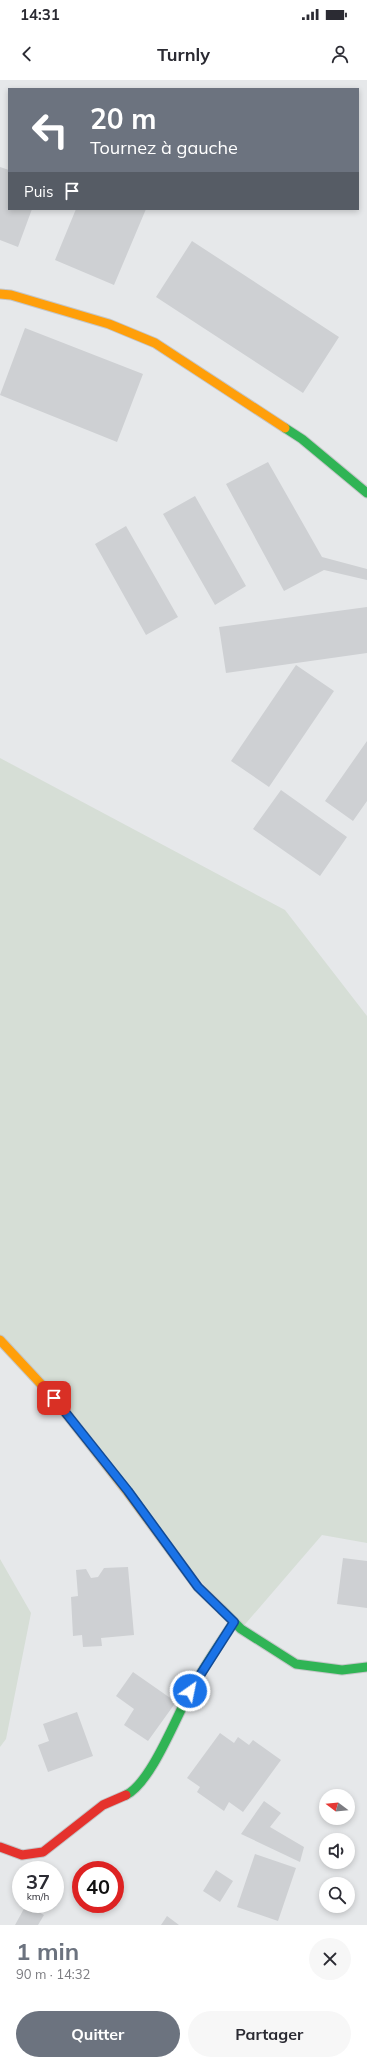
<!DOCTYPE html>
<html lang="fr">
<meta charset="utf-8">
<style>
body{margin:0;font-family:Mulish,sans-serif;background:#f7f7f7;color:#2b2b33;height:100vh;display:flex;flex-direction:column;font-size:15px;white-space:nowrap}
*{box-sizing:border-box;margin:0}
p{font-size:13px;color:#7c7c81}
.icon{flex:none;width:22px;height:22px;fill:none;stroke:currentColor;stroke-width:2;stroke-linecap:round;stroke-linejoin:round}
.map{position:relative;height:1845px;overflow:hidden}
.details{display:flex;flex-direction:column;background:#fff;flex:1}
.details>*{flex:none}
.banner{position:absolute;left:8px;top:8px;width:351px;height:122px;border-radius:0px;box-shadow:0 2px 6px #0003;background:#6c737f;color:#fff;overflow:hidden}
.needle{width:26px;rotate:286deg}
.fabs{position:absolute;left:319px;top:1709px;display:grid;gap:8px}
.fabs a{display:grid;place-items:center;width:36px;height:36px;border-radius:50%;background:#fff;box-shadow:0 2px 6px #0003;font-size:20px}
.speed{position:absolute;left:12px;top:1781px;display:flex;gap:8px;font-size:20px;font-weight:700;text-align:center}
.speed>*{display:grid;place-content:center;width:52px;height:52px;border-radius:50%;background:#fff;box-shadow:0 2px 6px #0003;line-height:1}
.speed small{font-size:10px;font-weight:400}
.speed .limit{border:6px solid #d22;background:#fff;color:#111}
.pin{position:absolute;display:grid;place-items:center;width:34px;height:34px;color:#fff;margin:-17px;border-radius:8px;box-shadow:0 2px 6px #0006}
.me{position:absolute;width:44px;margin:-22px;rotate:33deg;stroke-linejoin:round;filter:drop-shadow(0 0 3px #0008)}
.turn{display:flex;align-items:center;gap:14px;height:84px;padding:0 16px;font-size:18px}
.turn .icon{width:52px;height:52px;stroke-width:2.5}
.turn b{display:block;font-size:28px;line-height:34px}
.then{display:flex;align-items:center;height:38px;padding:0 16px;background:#0003;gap:8px;font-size:15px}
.round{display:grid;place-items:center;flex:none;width:42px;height:42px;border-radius:21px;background:#f7f7f7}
.head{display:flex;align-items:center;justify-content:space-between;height:68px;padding:0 16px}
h1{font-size:24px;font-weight:700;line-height:30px;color:#6c737f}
.primary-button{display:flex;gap:8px;margin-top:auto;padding:8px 16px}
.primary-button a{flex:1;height:46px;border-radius:24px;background:#6c737f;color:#fff;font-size:16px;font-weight:700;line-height:46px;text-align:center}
.primary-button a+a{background:#f7f7f7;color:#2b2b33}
.status{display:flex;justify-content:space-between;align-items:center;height:28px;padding:0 20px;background:#fff;direction:ltr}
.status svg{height:11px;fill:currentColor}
header{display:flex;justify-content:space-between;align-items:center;height:52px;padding:0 16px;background:#fff;font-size:18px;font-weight:700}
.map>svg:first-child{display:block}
.green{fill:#d6ded6}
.building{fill:#ced0d3}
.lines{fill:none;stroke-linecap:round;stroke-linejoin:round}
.fast-casing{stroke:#c4c6c8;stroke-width:11}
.slow-casing{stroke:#c4c6c8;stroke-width:11}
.jam-casing{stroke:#c4c6c8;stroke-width:11}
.fast{stroke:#30b455;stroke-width:9}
.slow{stroke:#ff9f0a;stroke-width:9}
.jam{stroke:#e5322d;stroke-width:9}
.route-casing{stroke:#114b97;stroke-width:10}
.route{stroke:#1a73e8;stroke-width:7}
</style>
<div class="status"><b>14:31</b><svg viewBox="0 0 49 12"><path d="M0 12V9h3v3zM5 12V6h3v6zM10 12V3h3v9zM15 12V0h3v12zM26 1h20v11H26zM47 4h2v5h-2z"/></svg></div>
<header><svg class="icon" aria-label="back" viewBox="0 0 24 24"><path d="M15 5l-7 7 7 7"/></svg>Turnly<svg class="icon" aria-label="person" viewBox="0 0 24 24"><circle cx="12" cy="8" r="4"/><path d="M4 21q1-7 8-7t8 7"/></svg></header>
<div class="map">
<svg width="367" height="1845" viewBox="0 0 367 1845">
<rect width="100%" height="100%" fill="#e6e8ea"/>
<path class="green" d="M0,678l285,152 82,106v527l-45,-8 -81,94 -241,-289z
M0,1479l31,54 -25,126 -6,8z"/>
<path class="building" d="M0,87l9,3v39h23l-14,38 -18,-7z
M76,129h70l-32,76 -59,-25z
M192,161l147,96 -36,56 -147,-96z
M25,248l118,46 -26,68 -117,-47z
M268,382l54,95 45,12v11l-43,-10 -40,21 -58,-107z
M195,416l51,90 -31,19 -52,-91z
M126,446l52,91 -32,18 -51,-91z
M367,527v46l-141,20 -7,-46z
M296,585l38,26 -65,96 -38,-26z
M367,661v60l-14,20 -28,-20z
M281,710l66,47 -27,39 -67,-47z
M343,1478l24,3v47l-30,-4z
M128,1487l6,68 -33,3 1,8 -19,1 -1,-12 -9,1 -2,-39 7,-1 -2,-26 10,-1 5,9 7,-1 6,-9z
M133,1592l43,30 -28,39 -24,-16 10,-16 -18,-13z
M77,1632l16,44 -45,16 -10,-27 11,-4 -6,-17z
M220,1653l14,10 4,-6 11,8 4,-5 28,20 -38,52 -14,-10 -5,9 -27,-19 3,-5 -13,-9z
M264,1721l17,12 -11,14 34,20 -4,15 -59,-28z
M255,1774l41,14 -18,53 -41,-14z
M216,1790l17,11 -13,21 -17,-11z
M26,1825l18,10 -6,10h-23z
M167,1836l12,9h-18z"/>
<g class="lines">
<g class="fast-casing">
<path id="fast" d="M285,348l17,11 65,54
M222,1530l19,19 55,35 46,6 25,-3
M126,1715c25,-12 50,-78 64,-103 13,-24 29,-47 44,-70"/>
</g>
<g class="slow-casing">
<path id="slow" d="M0,214l11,1 98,29 46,19 130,85
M0,1260l54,58 73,93 71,96 24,23"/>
</g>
<g class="jam-casing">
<path id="jam" d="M0,1767l22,8 21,-3 60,-47 23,-10"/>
</g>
<use href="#fast" class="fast"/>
<use href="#slow" class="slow"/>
<use href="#jam" class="jam"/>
</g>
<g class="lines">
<g class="route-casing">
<path id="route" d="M54,1318l74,93 70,96 36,35 -44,69"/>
</g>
<use href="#route" class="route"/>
</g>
</svg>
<div class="fabs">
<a><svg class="needle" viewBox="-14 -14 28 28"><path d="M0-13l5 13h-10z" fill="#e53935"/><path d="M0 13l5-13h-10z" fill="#7c7c81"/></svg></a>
<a><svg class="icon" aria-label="sound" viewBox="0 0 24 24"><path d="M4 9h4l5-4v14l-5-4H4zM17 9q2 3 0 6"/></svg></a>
<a><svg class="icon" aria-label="search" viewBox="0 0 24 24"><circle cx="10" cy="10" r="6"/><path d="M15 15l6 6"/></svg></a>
</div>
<div class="speed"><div>37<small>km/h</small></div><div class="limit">40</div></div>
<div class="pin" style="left:54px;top:1318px;background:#d93025"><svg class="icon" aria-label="arrive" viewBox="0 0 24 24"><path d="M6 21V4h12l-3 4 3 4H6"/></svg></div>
<svg class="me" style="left:190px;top:1611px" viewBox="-20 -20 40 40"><circle r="17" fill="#1a73e8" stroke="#fff" stroke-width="3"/><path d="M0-11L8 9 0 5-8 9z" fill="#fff"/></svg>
<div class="banner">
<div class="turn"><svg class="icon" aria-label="left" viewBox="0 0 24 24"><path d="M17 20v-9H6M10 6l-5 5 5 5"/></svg><div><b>20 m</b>Tournez à gauche</div></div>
<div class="then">Puis<svg class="icon" aria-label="arrive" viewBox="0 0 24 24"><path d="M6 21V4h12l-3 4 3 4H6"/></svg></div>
</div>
</div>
<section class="details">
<div class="head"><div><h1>1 min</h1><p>90 m · 14:32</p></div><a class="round"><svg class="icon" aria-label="close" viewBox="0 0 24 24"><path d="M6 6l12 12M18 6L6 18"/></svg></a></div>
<div class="primary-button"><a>Quitter</a><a>Partager</a></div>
</section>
